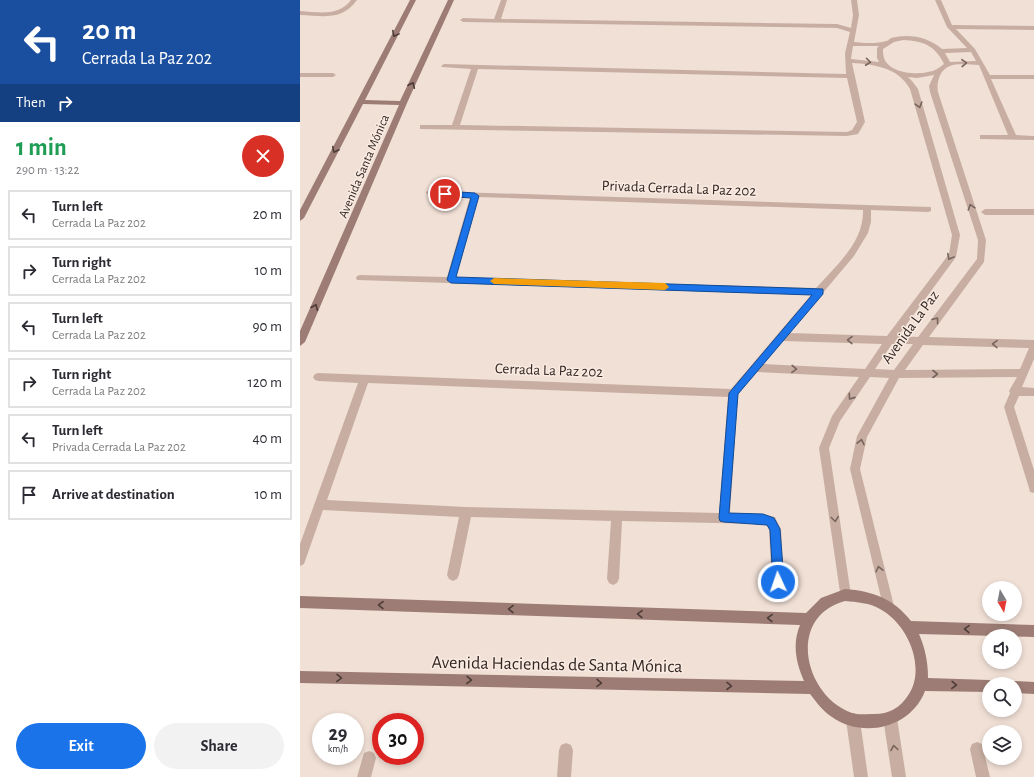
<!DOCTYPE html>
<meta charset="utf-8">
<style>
body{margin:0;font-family:"Alegreya Sans",sans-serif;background:#f2f2f3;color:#2b2b33;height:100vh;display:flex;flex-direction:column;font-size:15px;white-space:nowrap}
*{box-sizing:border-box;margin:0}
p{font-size:13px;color:#7c7c81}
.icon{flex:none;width:22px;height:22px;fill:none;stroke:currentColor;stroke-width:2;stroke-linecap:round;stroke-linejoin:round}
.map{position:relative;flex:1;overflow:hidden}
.panel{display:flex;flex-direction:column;background:#fff;width:300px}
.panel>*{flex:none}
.banner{background:#1a4fa0;color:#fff;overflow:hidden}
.needle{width:26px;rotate:170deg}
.buttons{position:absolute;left:682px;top:581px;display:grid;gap:8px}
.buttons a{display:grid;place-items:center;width:40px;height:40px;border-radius:50%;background:#fff;box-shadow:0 2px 6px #0003;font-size:20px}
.speed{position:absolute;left:12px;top:713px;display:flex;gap:8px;font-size:20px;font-weight:700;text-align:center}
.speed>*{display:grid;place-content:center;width:52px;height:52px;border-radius:50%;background:#fff;box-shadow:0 2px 6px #0003;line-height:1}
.speed small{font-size:10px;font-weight:400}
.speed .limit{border:6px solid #d22;background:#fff;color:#111}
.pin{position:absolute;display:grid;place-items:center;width:34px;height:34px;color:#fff;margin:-17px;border:2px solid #fff;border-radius:50%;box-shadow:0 1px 4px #0007}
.me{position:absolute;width:44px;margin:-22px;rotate:357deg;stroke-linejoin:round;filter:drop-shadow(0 0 3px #0008)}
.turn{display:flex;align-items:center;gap:14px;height:84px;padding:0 16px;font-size:18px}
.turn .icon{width:52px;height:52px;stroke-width:2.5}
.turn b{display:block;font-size:28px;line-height:34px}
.then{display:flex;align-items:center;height:38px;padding:0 16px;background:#0003;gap:8px;font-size:15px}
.round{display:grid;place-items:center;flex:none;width:42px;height:42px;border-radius:21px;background:#f2f2f3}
.head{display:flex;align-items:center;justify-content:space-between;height:68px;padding:0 16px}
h1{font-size:24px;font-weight:600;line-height:30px;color:#1e9e55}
.button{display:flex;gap:8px;margin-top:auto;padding:8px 16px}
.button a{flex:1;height:46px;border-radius:24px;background:#1a73e8;color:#fff;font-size:16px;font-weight:600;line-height:46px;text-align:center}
.button a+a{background:#f2f2f3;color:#2b2b33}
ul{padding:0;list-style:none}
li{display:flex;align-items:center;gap:12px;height:50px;margin:0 8px 6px;padding:0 8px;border:2px solid #e1e1e2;border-radius:0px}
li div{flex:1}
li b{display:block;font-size:15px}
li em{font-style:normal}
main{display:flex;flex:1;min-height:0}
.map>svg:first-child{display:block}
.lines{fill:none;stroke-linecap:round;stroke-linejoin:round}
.street{fill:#c8aea2;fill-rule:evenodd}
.secondary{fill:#9c7c74;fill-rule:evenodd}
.oneway{stroke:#4d3c38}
.oneway2{stroke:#76645d}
.route{fill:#1a73e8;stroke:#114b97}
.slow{fill:#f59e0b}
.labels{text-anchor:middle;stroke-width:3;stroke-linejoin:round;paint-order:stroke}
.far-street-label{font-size:13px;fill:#332724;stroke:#f9ebe1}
.street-label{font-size:15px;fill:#332724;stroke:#f9ebe1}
.near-street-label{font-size:18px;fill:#332724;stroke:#f9ebe1}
</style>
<main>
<section class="panel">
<div class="banner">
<div class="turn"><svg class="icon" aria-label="left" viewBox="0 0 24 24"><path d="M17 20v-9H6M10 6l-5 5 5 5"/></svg><div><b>20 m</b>Cerrada La Paz 202</div></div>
<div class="then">Then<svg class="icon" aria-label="right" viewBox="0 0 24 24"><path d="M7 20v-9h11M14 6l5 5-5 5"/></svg></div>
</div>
<div class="head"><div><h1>1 min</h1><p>290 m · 13:22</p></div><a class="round" style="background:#d93025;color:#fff"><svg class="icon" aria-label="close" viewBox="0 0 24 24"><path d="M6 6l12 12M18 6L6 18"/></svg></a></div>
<ul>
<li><svg class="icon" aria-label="left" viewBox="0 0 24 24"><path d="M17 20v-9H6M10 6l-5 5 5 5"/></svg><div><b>Turn left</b><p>Cerrada La Paz 202</p></div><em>20 m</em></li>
<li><svg class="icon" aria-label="right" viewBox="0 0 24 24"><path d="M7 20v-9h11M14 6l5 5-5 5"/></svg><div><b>Turn right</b><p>Cerrada La Paz 202</p></div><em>10 m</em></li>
<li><svg class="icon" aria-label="left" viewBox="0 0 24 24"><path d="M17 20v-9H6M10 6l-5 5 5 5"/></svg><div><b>Turn left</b><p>Cerrada La Paz 202</p></div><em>90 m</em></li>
<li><svg class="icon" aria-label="right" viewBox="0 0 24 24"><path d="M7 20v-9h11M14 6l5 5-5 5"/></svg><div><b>Turn right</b><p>Cerrada La Paz 202</p></div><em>120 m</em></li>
<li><svg class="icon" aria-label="left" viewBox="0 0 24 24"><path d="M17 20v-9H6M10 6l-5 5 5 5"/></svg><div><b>Turn left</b><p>Privada Cerrada La Paz 202</p></div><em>40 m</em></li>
<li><svg class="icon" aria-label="arrive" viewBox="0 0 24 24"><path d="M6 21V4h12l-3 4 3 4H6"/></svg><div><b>Arrive at destination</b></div><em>10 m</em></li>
</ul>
<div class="button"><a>Exit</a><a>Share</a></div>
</section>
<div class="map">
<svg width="734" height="777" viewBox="0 0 734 777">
<rect width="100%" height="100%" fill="#f1e0d6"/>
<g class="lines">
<path class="street" d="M51,0h6c-15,21 -34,16 -57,15v-4c18,1 38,6 51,-11z
M201,0h6l-6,19 336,5 14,4 2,-13 -2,-15h6l2,15 -5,27c10,1 22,2 32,-1 2,0 3,-2 5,-3 17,-5 38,-1 51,11l25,-1 -20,-21 -12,-27h6l11,25 82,1v4l-78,-1 19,20 15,26h44v4h-43l25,56 18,1v4l-54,-1v-4h28l-29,-70c-9,0 -21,-2 -29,1 -10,3 -14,17 -12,26l48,148 -2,22 -55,75 105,3v19l-12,28 12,1v8h-15l-5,11 20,63v23l-4,-1 -1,-4 -25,-81 6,-14 -1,-2 8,-14 -118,1 -32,59 -7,32 34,137 -2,4 -4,2 -4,-2 -34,-141 7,-33 32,-58 -19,-1 -30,44 -11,27 22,147 -2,4 -4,2 -4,-2 -22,-151 13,-32 27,-39 -102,-5 -19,22 -8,119 33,1 12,3 6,12 3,53 -2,4 -4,2 -4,-2 -2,-4 -3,-52 -2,-4 -4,-2 -141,-3 -3,58 -2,4 -4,2 -4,-2 -2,-4 4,-58 -140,-4 -12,58 -2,4 -4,2 -4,-2 -2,-4 12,-58 -136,-7 -19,54 -4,2v-22l58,-161 -40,-2 -3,-1 -2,-3 2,-3 3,-1 413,16 80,-94 -454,-15 -1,-2 1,-2 3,-1 87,2 23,-80 -40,-1 -4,-3 1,-2 504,16v4l-3,1 -57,-2v12l-3,11 -14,23 -65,77 98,3 62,-82 3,-19 -42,-146c-11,-21 -36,-25 -58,-26l13,59 -7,12 -11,2 -427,-7v-4h32l19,-56 -29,-2 -1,-1 3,-2 402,10 -1,-21 5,-21 -13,-4 -374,-6 -3,-2 3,-2 31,1zM603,40c20,1 32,5 41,24 -5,4 -9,7 -16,8 -13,3 -39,1 -44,-14 -1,-3 -1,-6 -1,-9l11,-7zM553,46h26l-2,2v10l2,4 -28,-3zM671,52l5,9 -26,1 -5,-9zM178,69l369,9 10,44 -5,8 -5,2 -387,-7zM634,75l-5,11 1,6 48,148 -1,19 -59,78 -20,-1 58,-79 4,-22 -42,-146 -6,-8 -4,-4 9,1zM178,197l385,13c1,32 -27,56 -47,78l-360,-10zM483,341l99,3 -17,25 -102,-5zM592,344h21l-19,26 -19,-1zM623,345l106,3 -9,21 -115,1zM68,383l360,14 -9,116 -253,-6 -139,-7z
M0,73h33l3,2 -3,2h-33z
M685,209h49v6h-49l-4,-3z
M590,711l5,2 2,5 9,59h-14l-9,-59 2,-5z
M553,713l5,2 2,5 8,57h-14l-8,-57 2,-5z
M677,742l5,2 8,33h-14l-6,-28 2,-5z
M266,743l5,2 2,5 -2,27h-14l2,-27 2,-5z
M69,751l5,2 2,5 -5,19h-14l7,-24z"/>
<path class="secondary" d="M110,0h6l-51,100 35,1 48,-101h6l-47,103 -102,239 -5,4v-15l99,-226 -36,-1 -59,114 -4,3v-11z
M545,589c28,2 49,10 66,32l123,4v12l-115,-3c6,14 9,28 9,44l61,2 5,1 1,3h-6v8l-64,-1c-14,37 -62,48 -93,26 -9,-6 -15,-14 -22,-23l-510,-11v-12l504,10c-8,-18 -12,-37 -4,-56l-500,-17v-12l506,17 15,-15zM545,601c12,1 25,2 35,8 28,15 46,58 29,85 -9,15 -22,21 -38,20 -6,0 -13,1 -19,-1 -48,-17 -66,-96 -7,-112z
M715,681l19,1v12l-19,-1v-9h-5z"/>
</g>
<defs><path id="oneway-chevron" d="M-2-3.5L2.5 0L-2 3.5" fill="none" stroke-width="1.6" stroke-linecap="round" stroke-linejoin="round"/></defs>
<g class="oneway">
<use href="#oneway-chevron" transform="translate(95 34) rotate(118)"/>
<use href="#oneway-chevron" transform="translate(112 85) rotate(-65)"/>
<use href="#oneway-chevron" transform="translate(35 150) rotate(117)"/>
<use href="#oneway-chevron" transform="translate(15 307) rotate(-67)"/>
<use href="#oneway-chevron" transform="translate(81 605) rotate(-178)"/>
<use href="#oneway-chevron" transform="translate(211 609) rotate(-178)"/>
<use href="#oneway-chevron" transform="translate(340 614) rotate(-178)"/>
<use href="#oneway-chevron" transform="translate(470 618) rotate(-178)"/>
<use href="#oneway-chevron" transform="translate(667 629) rotate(-178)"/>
<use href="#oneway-chevron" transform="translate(39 678) rotate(1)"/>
<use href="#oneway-chevron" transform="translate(169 680) rotate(1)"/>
<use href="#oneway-chevron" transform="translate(299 683) rotate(1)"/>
<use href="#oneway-chevron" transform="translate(654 685) rotate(2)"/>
<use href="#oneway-chevron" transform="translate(429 686) rotate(1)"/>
</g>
<g class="oneway2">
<use href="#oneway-chevron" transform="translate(568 62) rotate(7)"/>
<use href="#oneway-chevron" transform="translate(664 63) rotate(-2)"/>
<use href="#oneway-chevron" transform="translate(619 105) rotate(74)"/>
<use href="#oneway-chevron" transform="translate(671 207) rotate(-108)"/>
<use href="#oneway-chevron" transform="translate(650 257) rotate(118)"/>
<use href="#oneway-chevron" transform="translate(636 320) rotate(-53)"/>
<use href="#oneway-chevron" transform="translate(550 340) rotate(-178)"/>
<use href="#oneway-chevron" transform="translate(695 344) rotate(-179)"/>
<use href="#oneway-chevron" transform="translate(494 369) rotate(2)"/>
<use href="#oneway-chevron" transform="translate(635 374)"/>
<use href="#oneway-chevron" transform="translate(551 397) rotate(125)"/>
<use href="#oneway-chevron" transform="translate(561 442) rotate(-78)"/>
<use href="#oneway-chevron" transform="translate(535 519) rotate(82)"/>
<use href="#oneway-chevron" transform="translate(579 569) rotate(-103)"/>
<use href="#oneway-chevron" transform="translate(594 748) rotate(-99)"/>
</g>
<path class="route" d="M145,191l30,2 4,3 -23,81 367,12v5l-85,100 -9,119 34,1 11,4 6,11 4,53 -2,4 -4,1 -4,-1 -1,-4 -3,-52 -3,-5 -43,-3 -4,-1 -1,-3 10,-125 83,-98 -361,-12 -4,-3 24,-82 -29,-2v-4z"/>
<path class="slow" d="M194,278l171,5 4,4 -4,3 -171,-6 -4,-3z"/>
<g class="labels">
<g class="far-street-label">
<text transform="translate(63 166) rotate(-67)" y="5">Avenida Santa Mónica</text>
</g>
<g class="street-label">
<text transform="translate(379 188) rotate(2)" y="5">Privada Cerrada La Paz 202</text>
<text transform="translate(610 327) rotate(-54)" y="5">Avenida La Paz</text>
<text transform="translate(249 370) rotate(2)" y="5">Cerrada La Paz 202</text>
</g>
<g class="near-street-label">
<text transform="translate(257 664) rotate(1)" y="6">Avenida Haciendas de Santa Mónica</text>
</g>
</g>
</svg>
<div class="buttons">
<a><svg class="needle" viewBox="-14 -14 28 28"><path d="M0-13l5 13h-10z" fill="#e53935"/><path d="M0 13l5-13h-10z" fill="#7c7c81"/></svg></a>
<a><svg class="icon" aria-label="sound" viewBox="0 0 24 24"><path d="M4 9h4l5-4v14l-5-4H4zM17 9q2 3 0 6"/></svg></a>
<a><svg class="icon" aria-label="search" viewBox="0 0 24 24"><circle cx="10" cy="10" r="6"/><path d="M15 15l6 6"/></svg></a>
<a><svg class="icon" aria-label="layers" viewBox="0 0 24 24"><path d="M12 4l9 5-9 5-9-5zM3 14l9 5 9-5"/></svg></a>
</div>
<div class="speed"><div>29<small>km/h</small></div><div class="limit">30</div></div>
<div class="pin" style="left:145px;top:194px;background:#d93025"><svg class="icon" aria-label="arrive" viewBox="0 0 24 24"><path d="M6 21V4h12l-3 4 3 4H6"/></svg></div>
<svg class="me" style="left:478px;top:582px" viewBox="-20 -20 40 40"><circle r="17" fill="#1a73e8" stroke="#fff" stroke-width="3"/><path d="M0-11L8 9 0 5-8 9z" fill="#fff"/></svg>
</div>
</main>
